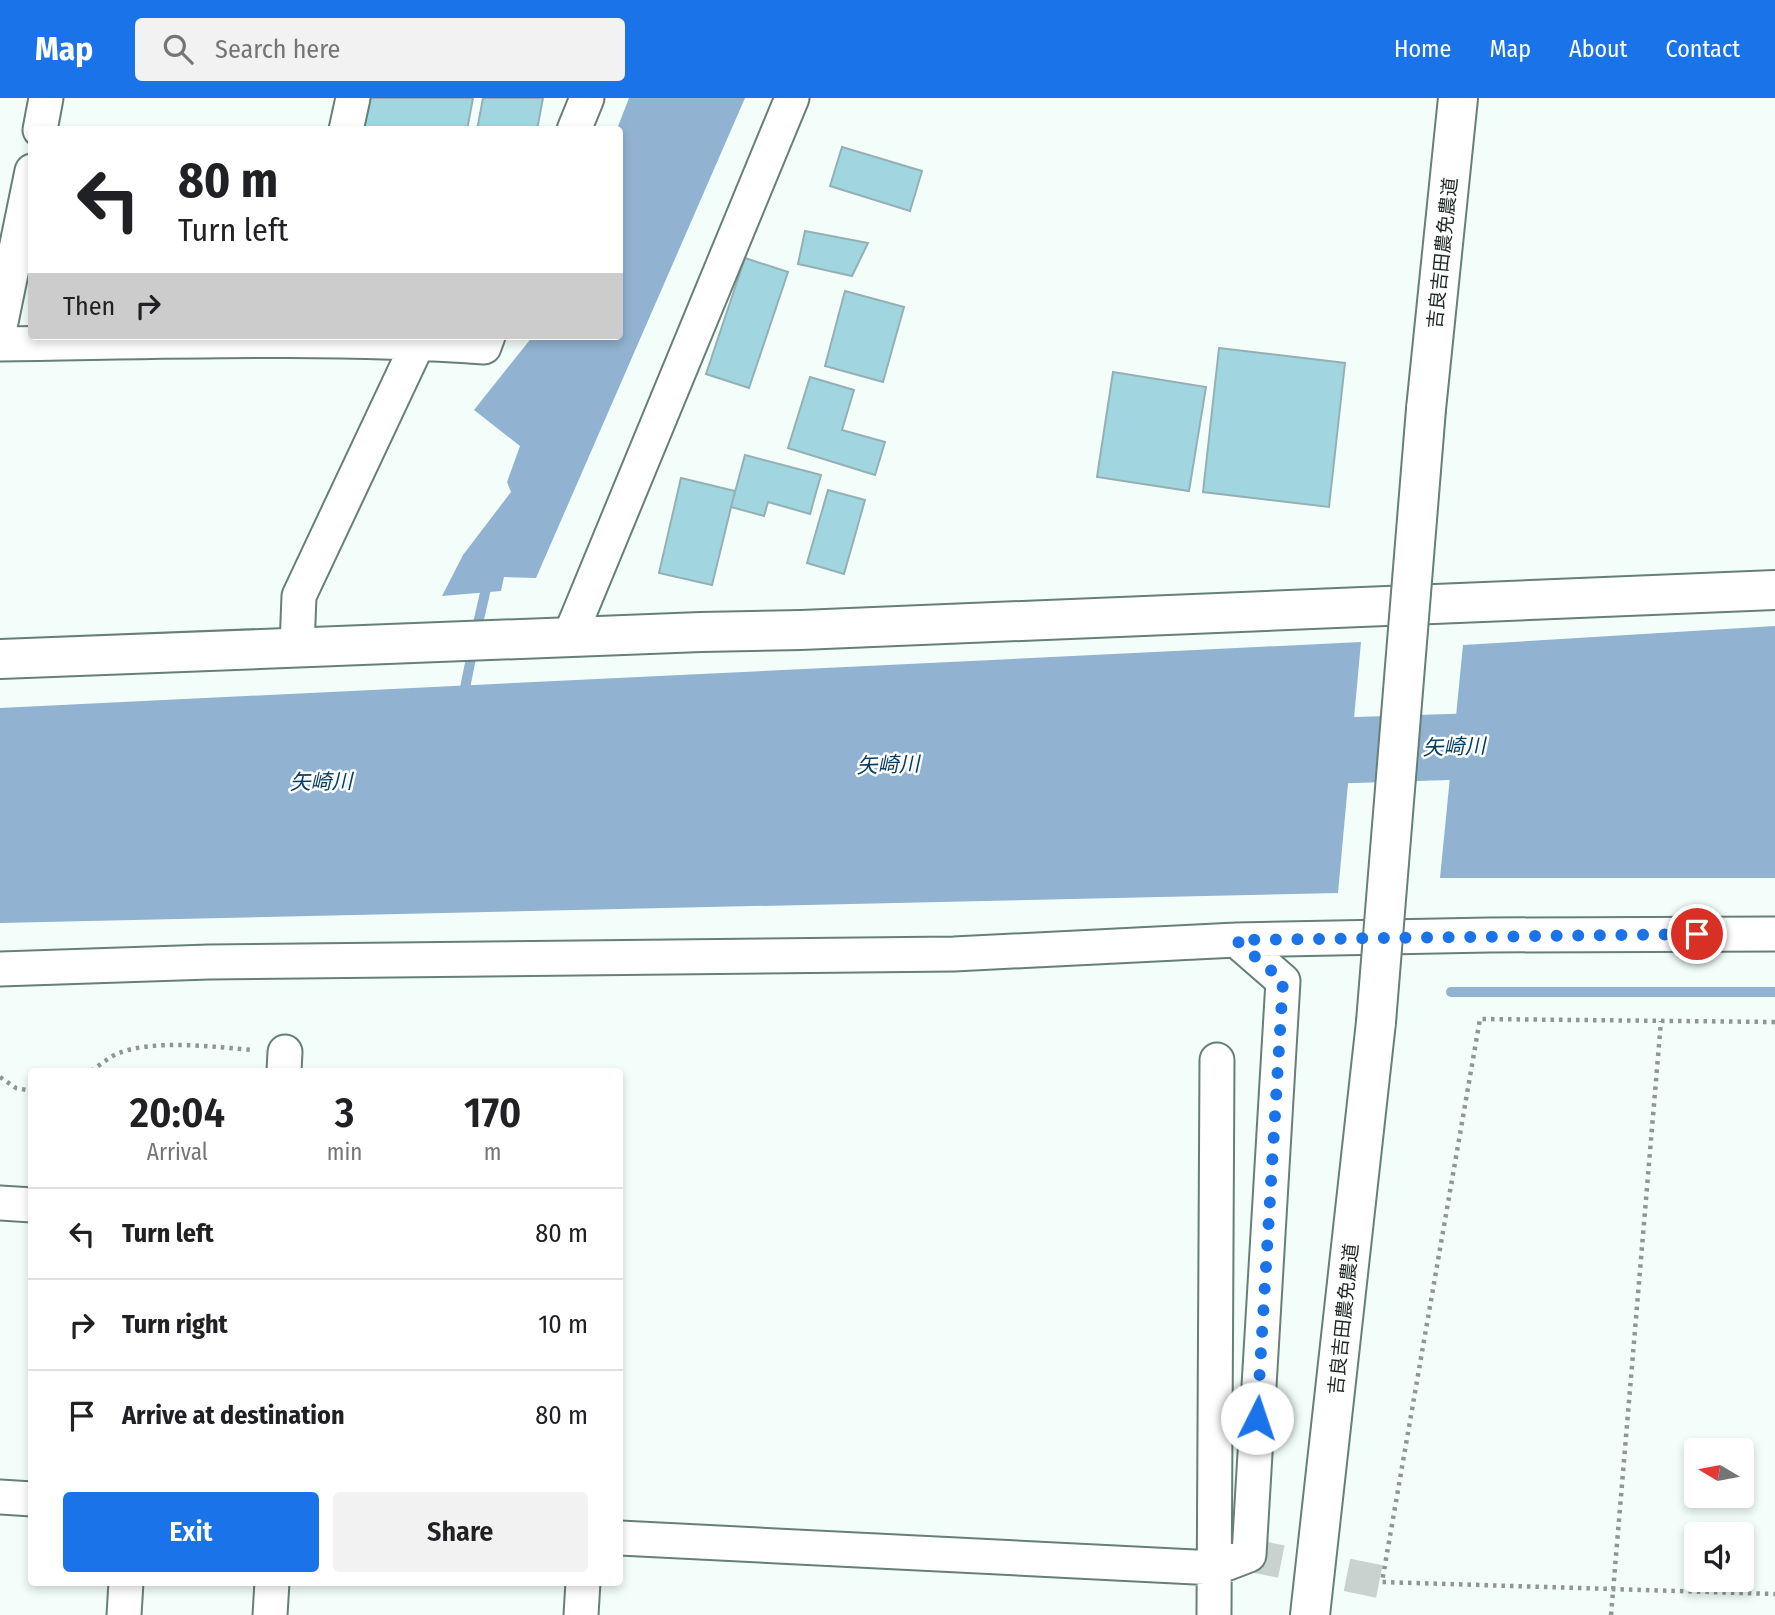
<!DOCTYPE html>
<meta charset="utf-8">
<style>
body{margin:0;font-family:"Fira Sans Condensed","Noto Sans JP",sans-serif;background:#f2f2f2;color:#202124;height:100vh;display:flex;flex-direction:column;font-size:26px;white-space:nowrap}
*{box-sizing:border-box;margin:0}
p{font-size:23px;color:#757577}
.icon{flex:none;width:38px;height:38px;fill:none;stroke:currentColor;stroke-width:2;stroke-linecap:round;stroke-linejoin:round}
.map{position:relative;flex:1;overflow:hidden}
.panel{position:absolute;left:28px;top:970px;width:595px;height:518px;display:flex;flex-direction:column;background:#fff;border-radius:7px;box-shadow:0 4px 10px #0003}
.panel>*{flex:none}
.top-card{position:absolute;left:28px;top:28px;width:595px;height:214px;border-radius:7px;box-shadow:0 4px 10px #0003;background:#fff;color:#202124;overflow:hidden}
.needle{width:46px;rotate:280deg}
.tools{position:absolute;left:1684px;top:1340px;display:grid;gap:14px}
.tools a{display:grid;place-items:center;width:70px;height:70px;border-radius:7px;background:#fff;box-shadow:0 4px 10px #0003;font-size:35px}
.pin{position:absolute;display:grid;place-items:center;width:60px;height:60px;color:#fff;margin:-30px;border:4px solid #fff;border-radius:50%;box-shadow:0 2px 7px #0007}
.me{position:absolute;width:77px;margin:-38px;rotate:4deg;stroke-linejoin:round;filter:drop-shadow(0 0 5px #0008)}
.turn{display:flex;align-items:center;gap:24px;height:147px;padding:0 35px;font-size:32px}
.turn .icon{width:91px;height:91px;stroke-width:2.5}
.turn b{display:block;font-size:49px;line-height:60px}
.then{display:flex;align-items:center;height:66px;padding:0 35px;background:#0003;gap:14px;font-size:26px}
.eta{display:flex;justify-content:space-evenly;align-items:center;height:119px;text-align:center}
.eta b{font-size:42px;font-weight:600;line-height:49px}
.button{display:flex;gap:14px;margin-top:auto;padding:14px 35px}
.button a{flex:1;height:80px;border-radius:7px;background:#1a73e8;color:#fff;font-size:28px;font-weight:600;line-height:80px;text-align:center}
.button a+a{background:#f2f2f2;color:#202124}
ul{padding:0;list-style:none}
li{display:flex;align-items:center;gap:21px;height:91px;padding:0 35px;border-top:2px solid #e0e0e0}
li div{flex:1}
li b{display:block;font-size:26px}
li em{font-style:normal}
header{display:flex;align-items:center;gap:42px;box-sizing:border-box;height:98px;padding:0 35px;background:#1a73e8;color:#fff}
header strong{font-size:33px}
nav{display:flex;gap:38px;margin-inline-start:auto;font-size:24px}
.search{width:490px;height:63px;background:#f2f2f2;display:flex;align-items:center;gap:18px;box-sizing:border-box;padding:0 24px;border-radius:7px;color:#757577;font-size:26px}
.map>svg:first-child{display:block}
.water{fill:#91b2d0}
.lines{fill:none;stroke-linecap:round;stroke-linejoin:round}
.stream{stroke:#91b2d0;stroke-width:10}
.river{stroke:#91b2d0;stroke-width:66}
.building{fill:#a1d6e0;stroke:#94b0b5;stroke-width:2}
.minor-tunnel{stroke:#c8d3d0;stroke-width:33;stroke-dasharray:33 17;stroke-linecap:butt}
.minor-casing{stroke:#667f78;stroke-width:37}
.tertiary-casing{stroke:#667f78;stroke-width:42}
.path{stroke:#8d9895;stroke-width:4.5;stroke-dasharray:3.5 5;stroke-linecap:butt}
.minor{stroke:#fff;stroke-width:33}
.tertiary{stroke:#fff;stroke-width:38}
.tertiary-bridge-casing{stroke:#667f78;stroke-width:42;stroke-linecap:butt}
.tertiary-bridge{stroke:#fff;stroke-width:38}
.route{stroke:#1a73e8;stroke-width:12;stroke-dasharray:0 21.6}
.labels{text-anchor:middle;stroke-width:5;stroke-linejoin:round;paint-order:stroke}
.street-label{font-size:19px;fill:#1d2724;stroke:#fff}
.water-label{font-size:21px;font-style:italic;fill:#043e65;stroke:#fff}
</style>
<header>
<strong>Map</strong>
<div class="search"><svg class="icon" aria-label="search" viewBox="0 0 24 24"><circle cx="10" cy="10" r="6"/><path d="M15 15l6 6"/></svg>Search here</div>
<nav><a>Home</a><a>Map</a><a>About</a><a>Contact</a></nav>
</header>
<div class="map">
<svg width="1775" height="1517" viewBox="0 0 1775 1517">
<rect width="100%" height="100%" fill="#f3fefb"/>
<path class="water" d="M629,0h116l-209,480 -32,-1 -3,14 -59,5 21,-41 48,-63 -4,-10 13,-36 -46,-36 59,-74h87v-206l-3,-1z
M1775,528v252h-335l23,-233z
M1361,544l-23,251 -1338,30v-215z"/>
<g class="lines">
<path class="stream" d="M476,534l12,-52
M463,600l10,-50
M1451,894h324"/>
<path class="river" d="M1261,655l284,-9"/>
</g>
<path class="building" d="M366,0h107l-6,32h-107z
M483,0h60l-6,32h-60z
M842,49l80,24 -12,40 -80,-25z
M805,133l63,12 -16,33 -54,-12z
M745,160l43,14 -39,116 -43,-14z
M845,193l59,16 -21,75 -58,-16z
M1219,250l126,15 -16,144 -126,-15z
M1113,274l93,15 -17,104 -92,-14z
M810,279l44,13 -12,40 43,12 -10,33 -87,-27z
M745,357l76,20 -11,39 -42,-12 -4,14 -33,-9z
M681,380l54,13 -23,94 -53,-12z
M828,392l37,10 -21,74 -37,-11z"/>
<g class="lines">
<path class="minor-tunnel" d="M1249,1457l133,27"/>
<g class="minor-casing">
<path id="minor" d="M40,32l6,-32
M346,32l7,-32
M574,32l13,-32
M0,229l32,-156
M0,246c161,-2 323,-8 484,3l4,-11
M569,540l223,-540
M297,549l2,-51 119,-253
M0,871l209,-7 745,-8 282,-14 253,-5 286,-1
M284,973l1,-19
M0,1105l32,2
M0,1399l32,2
M620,1440l595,30 34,-13 34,-574 -47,-41
M124,1517l2,-33
M270,1517l2,-33
M581,1517l2,-33
M1214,1517l3,-555"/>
</g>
<g class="tertiary-casing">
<path id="tertiary" d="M1426,311l32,-311
M0,561l701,-27 100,-2 974,-40
M1310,1517l66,-593"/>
</g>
<path class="path" d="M1775,924l-295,-3 -98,563 393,12
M91,973c9,-6 18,-14 28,-18 36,-14 95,-6 133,-3
M0,979l16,11 16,3
M1611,1517l50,-594"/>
<use href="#minor" class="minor"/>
<use href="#tertiary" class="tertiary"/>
<g class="tertiary-bridge-casing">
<path id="tertiary-bridge" d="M1376,924l50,-613"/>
</g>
<use href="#tertiary-bridge" class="tertiary-bridge"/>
</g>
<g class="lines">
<path class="route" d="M1257,1320l26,-437 -47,-41 461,-6"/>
</g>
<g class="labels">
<g class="street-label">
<text transform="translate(1442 155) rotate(-84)" y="7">吉良吉田農免農道</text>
<text transform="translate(1343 1221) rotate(-84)" y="7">吉良吉田農免農道</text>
</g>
<g class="water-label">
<text transform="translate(1454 649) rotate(-2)" y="7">矢崎川</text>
<text transform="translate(888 667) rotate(-2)" y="7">矢崎川</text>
<text transform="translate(321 684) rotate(-1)" y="7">矢崎川</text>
</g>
</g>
</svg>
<div class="tools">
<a><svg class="needle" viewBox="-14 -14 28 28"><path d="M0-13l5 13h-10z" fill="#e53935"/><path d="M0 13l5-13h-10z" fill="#757577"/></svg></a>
<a><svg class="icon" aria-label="sound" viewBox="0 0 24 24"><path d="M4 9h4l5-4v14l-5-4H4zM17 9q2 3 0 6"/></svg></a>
</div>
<div class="pin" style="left:1697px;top:836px;background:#d93025"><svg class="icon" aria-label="arrive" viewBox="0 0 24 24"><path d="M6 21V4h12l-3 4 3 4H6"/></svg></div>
<svg class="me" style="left:1257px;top:1320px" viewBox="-20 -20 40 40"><circle r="19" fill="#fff"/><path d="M0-13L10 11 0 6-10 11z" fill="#1a73e8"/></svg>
<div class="top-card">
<div class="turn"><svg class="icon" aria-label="left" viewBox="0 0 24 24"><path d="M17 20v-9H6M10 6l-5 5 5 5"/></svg><div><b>80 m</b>Turn left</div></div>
<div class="then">Then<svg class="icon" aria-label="right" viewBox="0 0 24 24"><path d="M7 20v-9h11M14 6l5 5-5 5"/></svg></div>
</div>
<section class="panel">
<div class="eta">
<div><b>20:04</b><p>Arrival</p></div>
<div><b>3</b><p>min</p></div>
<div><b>170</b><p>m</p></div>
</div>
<ul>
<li><svg class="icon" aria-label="left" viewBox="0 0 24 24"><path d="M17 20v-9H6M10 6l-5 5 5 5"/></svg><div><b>Turn left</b></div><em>80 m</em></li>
<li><svg class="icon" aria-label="right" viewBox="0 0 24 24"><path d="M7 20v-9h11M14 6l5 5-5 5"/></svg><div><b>Turn right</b></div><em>10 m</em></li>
<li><svg class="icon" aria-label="arrive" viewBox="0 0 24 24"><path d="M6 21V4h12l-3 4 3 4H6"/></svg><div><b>Arrive at destination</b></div><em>80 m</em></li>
</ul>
<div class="button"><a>Exit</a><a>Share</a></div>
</section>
</div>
